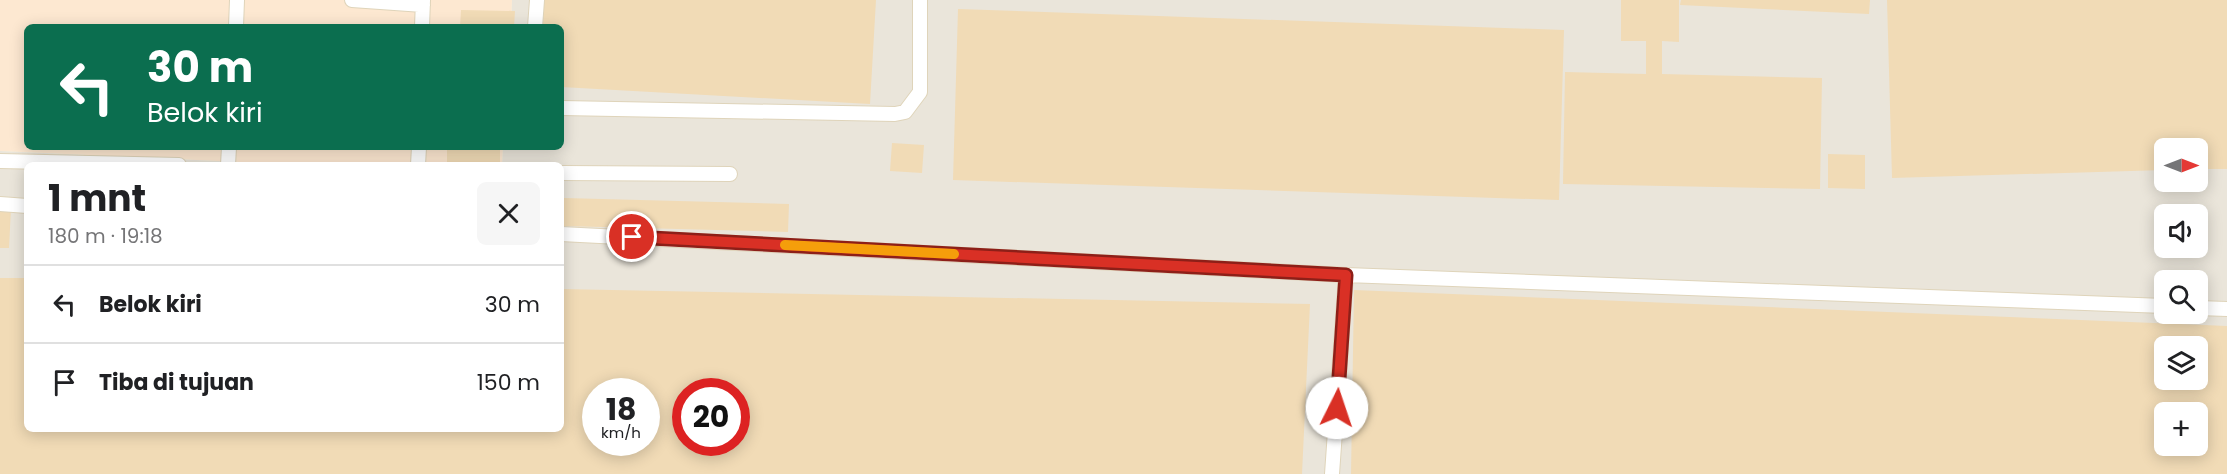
<!DOCTYPE html>
<html lang="id">
<meta charset="utf-8">
<style>
body{margin:0;font-family:Poppins,sans-serif;background:#f6f6f6;color:#202124;height:100vh;display:flex;flex-direction:column;font-size:22px;white-space:nowrap}
*{box-sizing:border-box;margin:0}
p{font-size:20px;color:#757577}
.icon{flex:none;width:33px;height:33px;fill:none;stroke:currentColor;stroke-width:2;stroke-linecap:round;stroke-linejoin:round}
.map{position:relative;flex:1;overflow:hidden}
.panel{position:absolute;left:24px;top:162px;width:540px;height:270px;display:flex;flex-direction:column;background:#fff;border-radius:9px;box-shadow:0 3px 15px #0003}
.panel>*{flex:none}
.banner{position:absolute;left:24px;top:24px;width:540px;height:126px;border-radius:9px;box-shadow:0 3px 15px #0003;background:#0b6e4f;color:#fff;overflow:hidden}
.needle{width:39px;rotate:90deg}
.tools{position:absolute;left:2154px;top:138px;display:grid;gap:12px}
.tools a{display:grid;place-items:center;width:54px;height:54px;border-radius:9px;background:#fff;box-shadow:0 3px 15px #0003;font-size:30px}
.speed{position:absolute;left:582px;top:378px;display:flex;gap:12px;font-size:30px;font-weight:700;text-align:center}
.speed>*{display:grid;place-content:center;width:78px;height:78px;border-radius:50%;background:#fff;box-shadow:0 3px 15px #0003;line-height:1}
.speed small{font-size:15px;font-weight:400}
.speed .limit{border:9px solid #d22;background:#fff;color:#111}
.pin{position:absolute;display:grid;place-items:center;width:51px;height:51px;color:#fff;margin:-26px;border:3px solid #fff;border-radius:50%;box-shadow:0 2px 6px #0007}
.me{position:absolute;width:66px;margin:-33px;rotate:4deg;stroke-linejoin:round;filter:drop-shadow(0 0 4px #0008)}
.turn{display:flex;align-items:center;gap:21px;height:126px;padding:0 24px;font-size:27px}
.turn .icon{width:78px;height:78px;stroke-width:2.5}
.turn b{display:block;font-size:42px;line-height:51px}
.round{display:grid;place-items:center;flex:none;width:63px;height:63px;border-radius:9px;background:#f6f6f6}
.headline{display:flex;align-items:center;justify-content:space-between;height:102px;padding:0 24px}
h1{font-size:36px;font-weight:700;line-height:45px}
ul{padding:0;list-style:none}
li{display:flex;align-items:center;gap:18px;height:78px;padding:0 24px;border-top:2px solid #e0e0e0}
li div{flex:1}
li b{display:block;font-size:22px}
li em{font-style:normal}
.map>svg:first-child{display:block}
.commercial{fill:#fde8d1}
.industrial{fill:#eae5da;fill-rule:evenodd}
.building{fill:#f1dbb6;fill-rule:evenodd}
.lines{fill:none;stroke-linecap:round;stroke-linejoin:round}
.lane-casing{stroke:#dfd4ba;stroke-width:16}
.lane{stroke:#fff;stroke-width:14}
.route-casing{stroke:#8d1f18;stroke-width:15}
.route{stroke:#d93025;stroke-width:10}
.slow{stroke:#f59e0b;stroke-width:10}
</style>
<div class="map">
<svg width="2227" height="474" viewBox="0 0 2227 474">
<rect width="100%" height="100%" fill="#fcf7de"/>
<path class="commercial" d="M0,0h512l-1,27h-484v120h476l-1,18h-196l-306,-14z"/>
<path class="industrial" d="M512,0h1715v474h-2227v-323l306,14h-279v264h534v-264h-59l1,-18h58v-120h-50zM2164,148h34v34h-34zM2164,214h34v34h-34zM2164,280h34v34h-34zM2164,346h34v34h-34zM596,392h50v50h-50zM686,392h50v50h-50zM2164,412h34v34h-34z"/>
<path class="building" d="M544,0h332l-6,104 -309,-17v-60h-18z
M1621,0h58v42l-17,-1v33l160,4 -2,111 -257,-5 2,-112 81,2v-33h-25z
M1681,0h189l-1,14 -189,-9z
M1887,0h340v169h-29v-21h-34v22l-272,8z
M958,9l606,21 -5,170 -606,-20z
M461,10l54,1 -1,16h-54z
M892,143l32,2 -2,28 -32,-2z
M447,147h53v17l-53,-1z
M1828,154l37,1v34l-37,-1z
M564,198l225,6 -1,28 -225,-6z
M0,208h11l-2,40h-9z
M0,278h27v151h534v-140l749,15 -8,170h-1302zM596,392h50v50h-50zM686,392h50v50h-50z
M1354,290l873,36v148h-876zM2164,346h34v34h-34zM2164,412h34v34h-34z"/>
<g class="lines">
<g class="lane-casing">
<path id="lane" d="M352,0l71,5
M236,27l1,-27
M422,27l1,-27
M535,27l2,-27
M561,108l334,6 10,-2 15,-20v-92
M0,161l179,4
M228,165l1,-18
M418,165l1,-18
M561,173l169,1
M0,204l27,2
M561,234l785,41 818,31
M2198,308l29,1
M1332,474l14,-199"/>
</g>
<use href="#lane" class="lane"/>
</g>
<g class="lines">
<g class="route-casing">
<path id="route" d="M632,237l714,38 -9,133"/>
</g>
<use href="#route" class="route"/>
<path class="slow" d="M785,245l169,9"/>
</g>
</svg>
<div class="tools">
<a><svg class="needle" viewBox="-14 -14 28 28"><path d="M0-13l5 13h-10z" fill="#e53935"/><path d="M0 13l5-13h-10z" fill="#757577"/></svg></a>
<a><svg class="icon" aria-label="sound" viewBox="0 0 24 24"><path d="M4 9h4l5-4v14l-5-4H4zM17 9q2 3 0 6"/></svg></a>
<a><svg class="icon" aria-label="search" viewBox="0 0 24 24"><circle cx="10" cy="10" r="6"/><path d="M15 15l6 6"/></svg></a>
<a><svg class="icon" aria-label="layers" viewBox="0 0 24 24"><path d="M12 4l9 5-9 5-9-5zM3 14l9 5 9-5"/></svg></a>
<a>+</a>
</div>
<div class="speed"><div>18<small>km/h</small></div><div class="limit">20</div></div>
<div class="pin" style="left:632px;top:237px;background:#d93025"><svg class="icon" aria-label="arrive" viewBox="0 0 24 24"><path d="M6 21V4h12l-3 4 3 4H6"/></svg></div>
<svg class="me" style="left:1337px;top:408px" viewBox="-20 -20 40 40"><circle r="19" fill="#fff"/><path d="M0-13L10 11 0 6-10 11z" fill="#d93025"/></svg>
<div class="banner">
<div class="turn"><svg class="icon" aria-label="left" viewBox="0 0 24 24"><path d="M17 20v-9H6M10 6l-5 5 5 5"/></svg><div><b>30 m</b>Belok kiri</div></div>
</div>
<section class="panel">
<div class="headline"><div><h1>1 mnt</h1><p>180 m · 19:18</p></div><a class="round"><svg class="icon" aria-label="close" viewBox="0 0 24 24"><path d="M6 6l12 12M18 6L6 18"/></svg></a></div>
<ul>
<li><svg class="icon" aria-label="left" viewBox="0 0 24 24"><path d="M17 20v-9H6M10 6l-5 5 5 5"/></svg><div><b>Belok kiri</b></div><em>30 m</em></li>
<li><svg class="icon" aria-label="arrive" viewBox="0 0 24 24"><path d="M6 21V4h12l-3 4 3 4H6"/></svg><div><b>Tiba di tujuan</b></div><em>150 m</em></li>
</ul>
</section>
</div>
